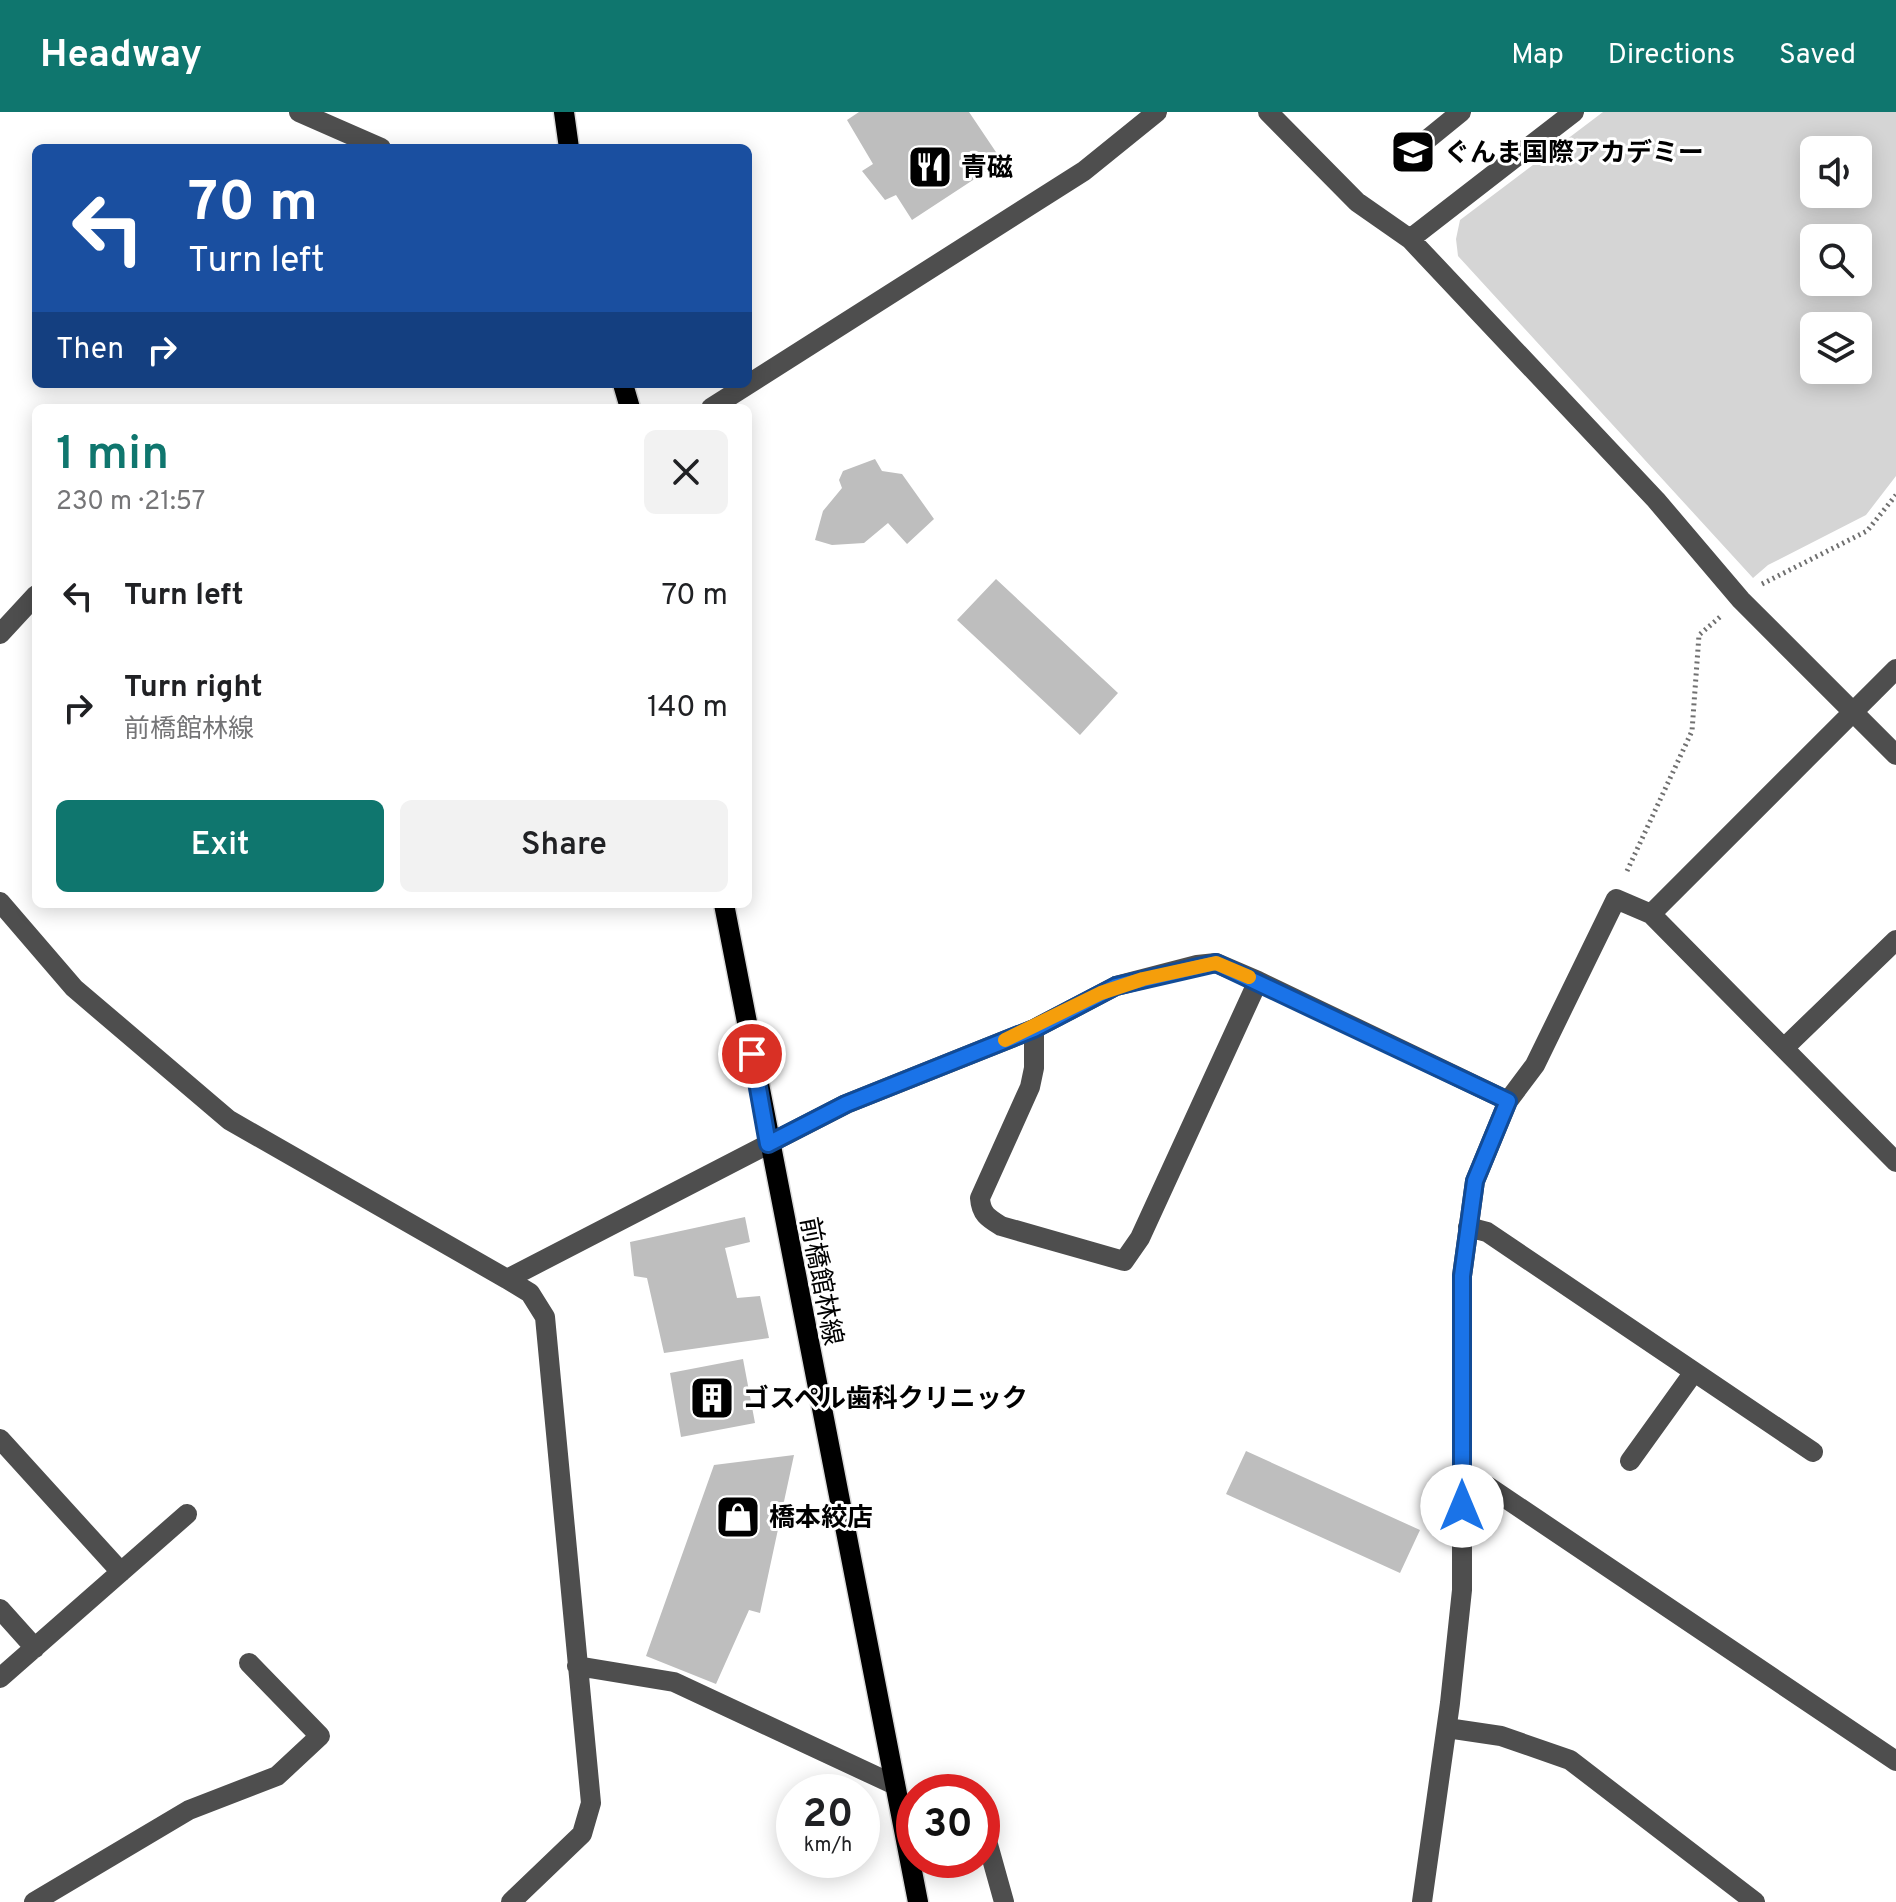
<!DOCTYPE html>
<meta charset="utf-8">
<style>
body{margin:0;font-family:Overpass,"Noto Sans JP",sans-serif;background:#f2f2f2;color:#202124;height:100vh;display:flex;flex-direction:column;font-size:30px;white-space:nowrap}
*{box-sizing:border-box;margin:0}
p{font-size:26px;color:#757577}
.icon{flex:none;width:44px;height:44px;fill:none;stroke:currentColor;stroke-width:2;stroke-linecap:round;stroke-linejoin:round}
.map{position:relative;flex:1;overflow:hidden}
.side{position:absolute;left:32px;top:292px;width:720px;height:504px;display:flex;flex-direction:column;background:#fff;border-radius:12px;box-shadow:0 4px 20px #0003}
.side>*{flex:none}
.top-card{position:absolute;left:32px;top:32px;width:720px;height:244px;border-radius:12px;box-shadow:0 4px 20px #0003;background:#1a4fa0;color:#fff;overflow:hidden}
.tools{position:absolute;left:1800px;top:24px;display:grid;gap:16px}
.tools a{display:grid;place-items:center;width:72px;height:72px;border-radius:12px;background:#fff;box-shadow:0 4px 20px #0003;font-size:40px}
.speed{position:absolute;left:776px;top:1662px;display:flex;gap:16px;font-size:40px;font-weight:700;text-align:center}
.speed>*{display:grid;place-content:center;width:104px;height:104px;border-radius:50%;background:#fff;box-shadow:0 4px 20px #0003;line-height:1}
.speed small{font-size:20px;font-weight:400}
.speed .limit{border:12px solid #d22;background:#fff;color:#111}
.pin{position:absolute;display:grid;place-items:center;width:68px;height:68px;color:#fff;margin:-34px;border:4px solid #fff;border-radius:50%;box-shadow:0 2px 8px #0007}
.me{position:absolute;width:88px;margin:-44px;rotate:0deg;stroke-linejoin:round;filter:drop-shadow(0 0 6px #0008)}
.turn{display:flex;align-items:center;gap:28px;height:168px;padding:0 24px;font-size:36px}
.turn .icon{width:104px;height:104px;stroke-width:2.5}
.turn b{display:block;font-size:56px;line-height:68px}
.then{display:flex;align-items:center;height:76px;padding:0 24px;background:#0003;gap:16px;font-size:30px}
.round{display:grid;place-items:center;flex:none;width:84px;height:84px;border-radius:12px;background:#f2f2f2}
.summary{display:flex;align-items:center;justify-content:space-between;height:136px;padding:0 24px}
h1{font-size:48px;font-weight:600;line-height:60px;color:#0f766e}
.action{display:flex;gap:16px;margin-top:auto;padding:16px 24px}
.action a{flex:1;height:92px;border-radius:12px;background:#0f766e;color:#fff;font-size:32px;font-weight:600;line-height:92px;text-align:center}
.action a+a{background:#f2f2f2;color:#202124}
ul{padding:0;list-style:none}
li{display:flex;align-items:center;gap:24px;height:112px;padding:0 24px}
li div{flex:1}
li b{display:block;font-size:30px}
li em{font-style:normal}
header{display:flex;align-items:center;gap:48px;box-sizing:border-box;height:112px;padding:0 40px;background:#0f766e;color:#fff}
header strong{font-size:38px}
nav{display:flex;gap:44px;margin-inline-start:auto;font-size:28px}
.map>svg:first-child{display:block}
.green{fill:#d5d5d5;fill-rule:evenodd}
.building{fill:#bebebe}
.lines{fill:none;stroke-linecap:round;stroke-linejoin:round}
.major-casing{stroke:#dbdbdb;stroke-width:23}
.path{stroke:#707070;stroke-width:5;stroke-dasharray:2 4;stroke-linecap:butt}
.minor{stroke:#4e4e4e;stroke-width:20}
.major{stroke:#000;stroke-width:20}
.route-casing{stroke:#114b97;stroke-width:20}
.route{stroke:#1a73e8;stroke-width:14}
.slow{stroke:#f59e0b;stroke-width:14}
.labels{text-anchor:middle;stroke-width:6;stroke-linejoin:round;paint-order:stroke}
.poi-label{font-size:26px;font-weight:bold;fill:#000;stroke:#fff;text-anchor:start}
.street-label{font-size:26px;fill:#000;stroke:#fff}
</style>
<header>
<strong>Headway</strong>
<nav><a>Map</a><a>Directions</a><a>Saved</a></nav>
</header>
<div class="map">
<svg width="1896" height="1790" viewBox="0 0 1896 1790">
<rect width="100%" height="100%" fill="#fff"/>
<path class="green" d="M1603,0h293v364l-30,39 -98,50 -15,13 -295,-322 -2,-17 4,-19zM1814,38h44v44h-44zM1814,126h44v44h-44zM1814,214h44v44h-44z"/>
<path class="building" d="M859,0h110l33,49 -90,59 -16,-25 -11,5 -23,-29 11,-7 -26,-44z
M875,347l7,12 20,3 32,45 -27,25 -19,-21 -24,20 -32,2 -17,-5 8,-29 19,-23 -3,-8 4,-9z
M996,467l122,114 -38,42 -123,-115z
M745,1105l5,25 -25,6 12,50 23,-2 9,42 -105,15 -17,-75 -13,-2 -4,-34z
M743,1247l12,64 -74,14 -11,-64z
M1246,1339l174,79 -20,43 -174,-79z
M794,1343l-34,158 -11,-3 -33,74 -70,-28 68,-191z"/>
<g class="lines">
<g class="major-casing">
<path id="major" d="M564,0l5,36
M623,272l7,24
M724,792l194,998"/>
</g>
<path class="path" d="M1762,472l105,-53 29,-36
M1627,759l65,-140 7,-96 21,-18"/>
<path class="minor" d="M299,0l82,36
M1268,0l89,90 53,37 246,261 85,100 155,155
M1402,48l59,-48
M1410,127l164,-127
M711,296l373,-237 73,-59
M0,522l36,-39
M0,790l74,86 155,132 278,159 23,14 15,24 46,486 -9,31 -71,68
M1651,802l245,-245
M1034,917v39l-4,19 -50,111c1,16 8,20 21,28l123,35 16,-23 118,-257
M1784,936l112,-108
M1468,1115l19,5 326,220
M507,1167l339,-175 188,-75 82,-43 81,-21 19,-2 42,18 250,120
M0,1327l121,133
M1630,1349l64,-89
M1462,1366l21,5 413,278
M0,1497l35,39
M577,1554l97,16 221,103
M0,1566l187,-164
M1447,1616l54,8 69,24 185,142
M982,1726l5,3 17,61
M34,1790l155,-92 88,-34 43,-40 -71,-73
M1422,1790l28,-199 12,-113v-314l13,-95 33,-80 27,-36 81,-166 35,15 245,248"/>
<use href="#major" class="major"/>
</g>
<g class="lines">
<g class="route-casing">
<path id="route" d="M752,942l16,90 78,-40 188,-75 82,-43 100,-23 292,138 -33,80 -13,95v230"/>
</g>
<use href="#route" class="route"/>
<path class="slow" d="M1005,928l96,-47 42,-14 73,-16 33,14"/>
</g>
<defs>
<g id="school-square" transform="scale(2.3)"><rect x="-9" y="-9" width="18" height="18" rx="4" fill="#000" stroke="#fff"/><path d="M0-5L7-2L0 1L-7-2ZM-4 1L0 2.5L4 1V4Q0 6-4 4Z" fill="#fff"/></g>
<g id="restaurant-square" transform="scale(2.3)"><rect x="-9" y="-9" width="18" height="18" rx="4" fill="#000" stroke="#fff"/><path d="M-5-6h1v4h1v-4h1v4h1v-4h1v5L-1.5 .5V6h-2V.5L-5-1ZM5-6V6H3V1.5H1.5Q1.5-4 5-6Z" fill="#fff"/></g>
<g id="building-square" transform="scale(2.3)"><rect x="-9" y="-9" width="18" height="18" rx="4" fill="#000" stroke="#fff"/><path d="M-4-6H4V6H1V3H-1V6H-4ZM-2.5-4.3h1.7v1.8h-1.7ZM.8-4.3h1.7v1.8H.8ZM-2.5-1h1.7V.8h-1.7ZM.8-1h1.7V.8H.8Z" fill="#fff"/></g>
<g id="shop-square" transform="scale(2.3)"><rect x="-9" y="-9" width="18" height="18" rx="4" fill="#000" stroke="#fff"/><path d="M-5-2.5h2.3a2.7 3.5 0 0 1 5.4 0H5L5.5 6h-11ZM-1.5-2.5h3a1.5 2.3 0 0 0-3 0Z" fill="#fff"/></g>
</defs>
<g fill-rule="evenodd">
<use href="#school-square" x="1413" y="40"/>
<use href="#restaurant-square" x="930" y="55"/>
<use href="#building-square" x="712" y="1286"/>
<use href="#shop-square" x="738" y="1405"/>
</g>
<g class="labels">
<g class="poi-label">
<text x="1444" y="49">ぐんま国際アカデミー</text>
<text x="961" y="64">青磁</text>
<text x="743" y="1295">ゴスペル歯科クリニック</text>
<text x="769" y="1414">橋本絞店</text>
</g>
<g class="street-label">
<text transform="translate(822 1169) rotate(79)" y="9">前橋館林線</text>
</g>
</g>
</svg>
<div class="tools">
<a><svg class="icon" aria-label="sound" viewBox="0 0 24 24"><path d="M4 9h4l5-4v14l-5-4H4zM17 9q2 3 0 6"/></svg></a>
<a><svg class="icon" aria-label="search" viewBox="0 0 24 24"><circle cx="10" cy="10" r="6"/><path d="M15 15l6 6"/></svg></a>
<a><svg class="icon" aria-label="layers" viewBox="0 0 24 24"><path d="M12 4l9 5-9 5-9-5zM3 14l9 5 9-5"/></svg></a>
</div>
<div class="speed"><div>20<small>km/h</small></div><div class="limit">30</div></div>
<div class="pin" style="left:752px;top:942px;background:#d93025"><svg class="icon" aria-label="arrive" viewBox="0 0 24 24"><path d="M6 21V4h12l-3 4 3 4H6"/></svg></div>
<svg class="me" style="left:1462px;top:1394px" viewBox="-20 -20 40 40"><circle r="19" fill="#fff"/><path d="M0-13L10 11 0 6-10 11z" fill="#1a73e8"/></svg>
<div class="top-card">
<div class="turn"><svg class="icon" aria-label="left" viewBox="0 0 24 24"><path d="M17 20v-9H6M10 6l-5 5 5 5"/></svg><div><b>70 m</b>Turn left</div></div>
<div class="then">Then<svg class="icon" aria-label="right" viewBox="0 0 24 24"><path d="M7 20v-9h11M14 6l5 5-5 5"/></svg></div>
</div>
<section class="side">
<div class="summary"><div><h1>1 min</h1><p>230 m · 21:57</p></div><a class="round"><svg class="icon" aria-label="close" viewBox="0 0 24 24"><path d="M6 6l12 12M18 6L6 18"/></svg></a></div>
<ul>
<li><svg class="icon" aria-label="left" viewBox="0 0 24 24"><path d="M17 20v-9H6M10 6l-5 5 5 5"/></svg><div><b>Turn left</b></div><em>70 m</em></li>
<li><svg class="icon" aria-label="right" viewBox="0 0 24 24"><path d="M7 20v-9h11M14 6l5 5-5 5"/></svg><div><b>Turn right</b><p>前橋館林線</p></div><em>140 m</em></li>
</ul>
<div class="action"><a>Exit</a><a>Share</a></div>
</section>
</div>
